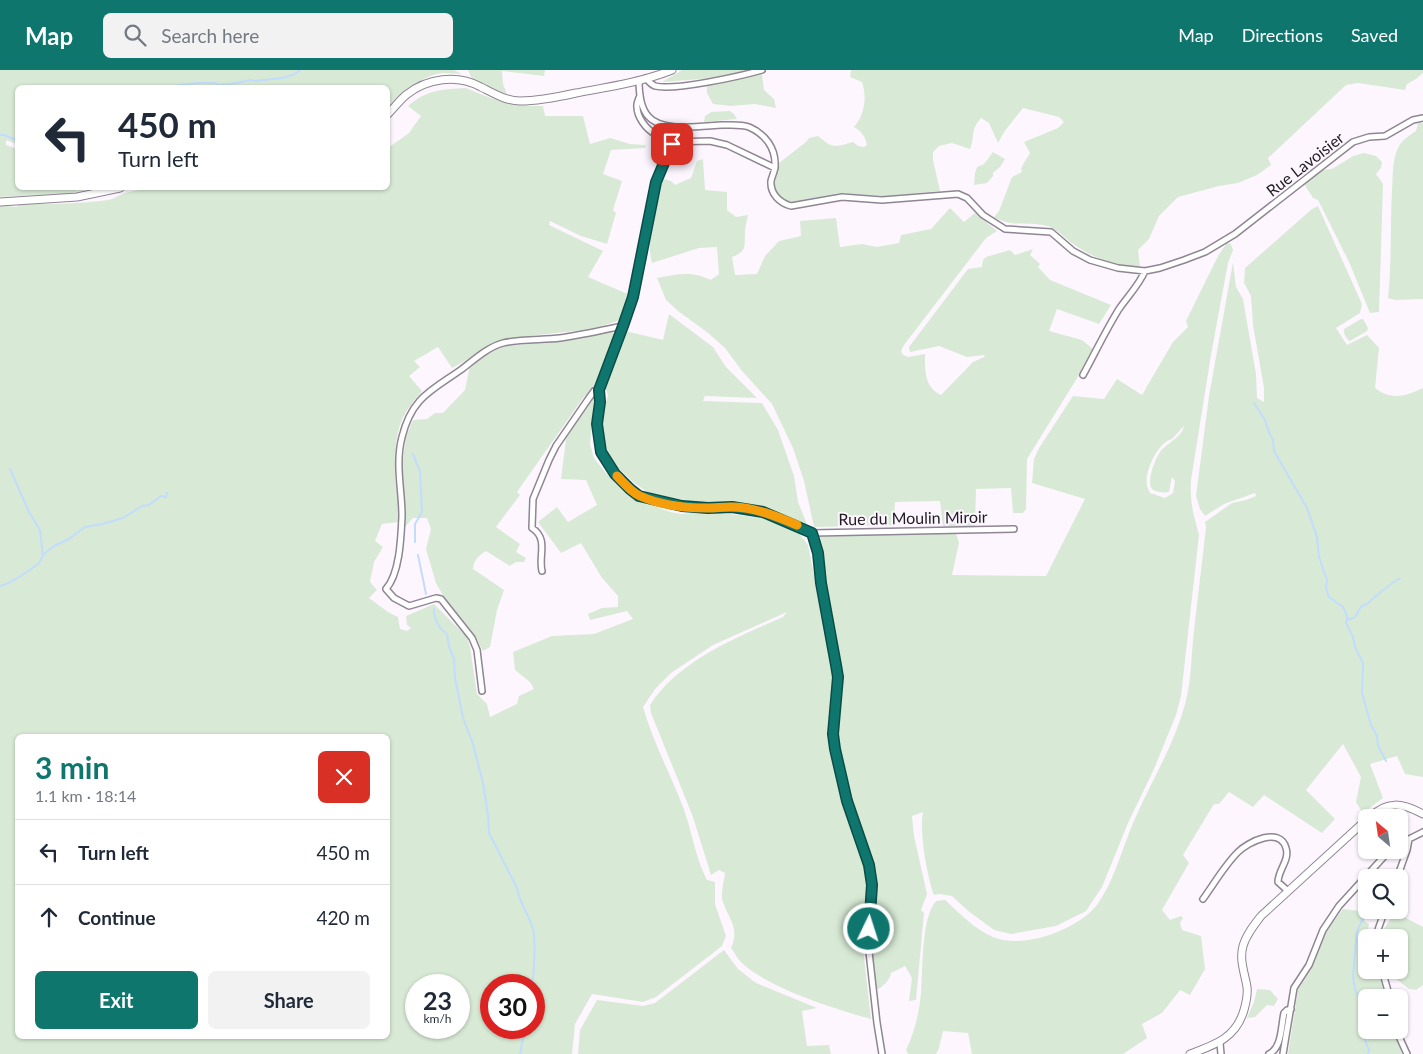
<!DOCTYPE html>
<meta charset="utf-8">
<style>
body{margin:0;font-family:Lato,sans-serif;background:#f2f2f3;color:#1f2937;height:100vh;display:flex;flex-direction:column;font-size:19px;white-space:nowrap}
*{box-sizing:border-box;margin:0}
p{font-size:16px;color:#747a83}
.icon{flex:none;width:28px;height:28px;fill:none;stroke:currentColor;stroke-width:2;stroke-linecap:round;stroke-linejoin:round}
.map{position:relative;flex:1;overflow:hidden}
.sheet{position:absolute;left:15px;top:664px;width:375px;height:305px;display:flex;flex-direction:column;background:#fff;border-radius:8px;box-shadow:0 1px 4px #0004}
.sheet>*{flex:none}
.banner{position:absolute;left:15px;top:15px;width:375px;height:105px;border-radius:8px;box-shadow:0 1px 4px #0004;background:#fff;color:#1f2937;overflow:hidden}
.needle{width:32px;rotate:331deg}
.controls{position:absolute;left:1358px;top:739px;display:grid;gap:10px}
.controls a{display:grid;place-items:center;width:50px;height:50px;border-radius:8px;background:#fff;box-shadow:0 1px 4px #0004;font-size:25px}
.speed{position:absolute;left:405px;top:904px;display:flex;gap:10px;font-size:25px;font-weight:700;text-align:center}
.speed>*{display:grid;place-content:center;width:65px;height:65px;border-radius:50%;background:#fff;box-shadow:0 1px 4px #0004;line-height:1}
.speed small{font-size:12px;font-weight:400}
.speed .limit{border:8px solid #d22;background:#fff;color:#111}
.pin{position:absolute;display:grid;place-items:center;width:42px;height:42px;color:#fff;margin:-21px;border-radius:10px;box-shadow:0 2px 8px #0006}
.me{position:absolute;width:55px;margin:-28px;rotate:4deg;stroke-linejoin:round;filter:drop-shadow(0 0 4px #0008)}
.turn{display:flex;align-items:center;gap:18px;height:105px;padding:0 20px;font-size:22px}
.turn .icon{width:65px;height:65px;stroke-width:2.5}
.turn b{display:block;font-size:35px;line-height:42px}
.round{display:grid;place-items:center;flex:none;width:52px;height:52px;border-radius:8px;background:#f2f2f3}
.overview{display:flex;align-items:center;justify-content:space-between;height:85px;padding:0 20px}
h1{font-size:30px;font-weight:700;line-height:38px;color:#0f766e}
.button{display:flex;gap:10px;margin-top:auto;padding:10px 20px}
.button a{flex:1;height:58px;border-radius:8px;background:#0f766e;color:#fff;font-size:20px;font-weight:700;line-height:58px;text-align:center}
.button a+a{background:#f2f2f3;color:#1f2937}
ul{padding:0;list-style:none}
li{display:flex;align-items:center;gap:15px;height:65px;padding:0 20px;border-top:1px solid #e0e1e3}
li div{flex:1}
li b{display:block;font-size:19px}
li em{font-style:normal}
header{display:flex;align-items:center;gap:30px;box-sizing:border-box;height:70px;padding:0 25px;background:#0f766e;color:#fff}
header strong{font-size:24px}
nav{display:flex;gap:28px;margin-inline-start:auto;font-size:18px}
.search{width:350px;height:45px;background:#f2f2f3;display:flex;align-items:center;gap:12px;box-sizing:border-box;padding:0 18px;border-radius:8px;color:#747a83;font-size:19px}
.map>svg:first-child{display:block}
.green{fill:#d8ead5;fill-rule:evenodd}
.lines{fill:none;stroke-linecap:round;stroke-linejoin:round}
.stream{stroke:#c2dcfe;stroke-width:2}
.street-casing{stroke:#8f8593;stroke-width:8}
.secondary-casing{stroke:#8f8593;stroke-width:9}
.street{stroke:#fff;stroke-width:5}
.secondary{stroke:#fff;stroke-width:7}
.route-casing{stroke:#0a4d48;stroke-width:12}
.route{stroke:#0f766e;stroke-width:9}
.slow{stroke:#f59e0b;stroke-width:9}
.labels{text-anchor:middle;stroke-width:4;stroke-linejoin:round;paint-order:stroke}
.street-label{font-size:16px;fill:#1f1b20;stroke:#fdf6ff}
</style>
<header>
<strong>Map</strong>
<div class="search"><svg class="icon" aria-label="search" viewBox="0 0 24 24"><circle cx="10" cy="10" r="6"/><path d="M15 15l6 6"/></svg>Search here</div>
<nav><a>Map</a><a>Directions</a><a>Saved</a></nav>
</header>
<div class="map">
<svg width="1423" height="984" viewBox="0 0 1423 984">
<rect width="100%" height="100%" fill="#fdf6ff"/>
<path class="green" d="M0,0h454l8,4c-6,0 -14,-1 -20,-1 -21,3 -40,20 -54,34v-19h-370l-1,56 -11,-4v5l11,4 1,39h78l-32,6 -64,3z
M468,0h77l-1,6 -42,-5 1,13 4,10c-13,-4 -22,-12 -35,-15z
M682,0h70l-51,9 -39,3z
M851,0h572v3l-7,6 -9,5 -2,6 -47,-7 -12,2 -78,73 3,7 -14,10 -19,8 -19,3 -41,11 -19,19 -10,23 -11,11 2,17c-25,-1 -48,-9 -68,-24 -9,-6 -15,-15 -25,-17 -19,-5 -34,2 -53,-9l5,-6 13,-34 10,-5 -1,-4 9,-15 -6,-11 34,-14 6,-6 -5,-5 -36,-9 -19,24 -6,11 -9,-20 -8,-5c-12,14 -5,17 -11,31l-18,-6 -13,3 -6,6v8l7,31 -55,5 -46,-3 -47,10 -11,-4 -7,-11 5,-25 27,-21 3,-4 9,-2c15,13 17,11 35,6l5,4 6,1 3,-2c-2,-9 -5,-13 -13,-18 11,-12 13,-31 8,-45l-12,-5z
M762,4l2,16 10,9 2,9 -21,-4 -24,2 -18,-2 -6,-11v-9l36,-5z
M466,18c28,12 46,19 77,18l2,10h38l7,28 20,-6 20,6 16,1 -1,3 -34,2 -8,24 19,7 -9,29 3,3 -9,31 -26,-8 -31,-15 -1,4 54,26 -15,26 42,18 -8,24c-36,16 -77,12 -115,21 -20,4 -37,19 -55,28l-14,-21 -24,14 6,6 -11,9 13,15c-8,9 -16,19 -21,31 -6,15 -6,38 -6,54 1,16 5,30 3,46l-16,2 -7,17 8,6 -9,15 -4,20 7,8 -8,8 19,14 10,5 2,12 7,2 4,-3 -4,-3 -1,-9 28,-12 33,33 3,10 7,47 10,10 3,13 27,-13 2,-8 15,-7 -4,-7 -15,-12 -2,-18 39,-16 42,-2 39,-15 -6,-8 -37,9 -2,-6 14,-6 16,-1v-11l-16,-18 -21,-35 -20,10 -23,-31 19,-15 11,15 29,-17 -11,-25 -25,-1 5,-40 22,-35 6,-6 -4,46 4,14 11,14 20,19 17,10 28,11 11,2 23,-2 25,2 36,4 23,8 10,6 10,13 25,126 -5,62 16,74 14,33 10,46 -5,63 8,70c-36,-10 -100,-30 -128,-55 -5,-4 -8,-11 -12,-16 9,-20 -2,-28 -8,-46 -3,-8 1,-20 2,-29l-6,-3 -8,5 -18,-58 -42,-104 -1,-8c28,-44 87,-68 133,-88l4,-5 -74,33 -42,28 -16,16 -12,18c10,35 27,66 40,100 9,24 12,50 24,73l8,2v22l11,32 -4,10 -66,51 -13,5 -51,-8 -17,30 -3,30h-572v-849l16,2 6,-3c29,0 58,0 86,-4 5,-1 9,-4 14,-6 24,-7 41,-8 65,-4l1,-2h200v-40l21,-15 12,-17 -13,-10c18,-16 35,-17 58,-18zM18,666h370v300h-370zM416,915h43v43h-43zM491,915h43v43h-43z
M730,41l4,3 3,5 -33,3 1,-6 6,-4z
M1418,53h5v176l-28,1 -7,-2c4,-36 2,-72 4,-108 1,-15 0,-31 7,-44 4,-7 11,-11 17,-15z
M993,82l12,7 -5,8 -7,6v3l-6,7 -13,2 1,-12 2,-6 7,-3z
M1364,83l12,3 6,6 -1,6 -5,6 7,10 -4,128 -9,1 -21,-51 -31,-62 -5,-2 -9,-14 18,-14 10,-1 21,-13z
M703,89l2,31 22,2v18l9,7 12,-2c-1,6 -3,11 -3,17 -1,14 3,19 -13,25l3,18 22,-1 8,-18 14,-15 22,-5 -1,-15 36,-3 4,29 22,-3 15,3 22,-4 2,-8 30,-6 19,-21 14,14 11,-9 22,18 -11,7 -82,107 -3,6 2,4 5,2 17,-3c0,16 -1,33 16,41l32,-33 11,-5 1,-2 -18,2 -28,-11 -29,6 -1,-5 59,-78 14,-2 1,-7 3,-3 24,-7 5,5 18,-6 -3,6 10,9 -2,3 12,13 61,25 -12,19 -42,-15 -8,22 33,9 11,9 -14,26 -52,84 -1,50 -3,4h-10l-2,-25 -35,1 -1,37h-32l-3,-25 -45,1 -1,23 -80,2 -10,-46 -11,-33 -21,-44 -30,-33 -17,-23 -17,-15 -30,-22 -12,-11 -9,-22c21,-4 34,-7 54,2l8,-6 -2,-27 -18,1 -47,15c-7,-27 3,-58 8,-85l11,3 4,4 16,-7 6,-17z
M1318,136l44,98 -2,9 -24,15 11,17 20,-10 12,13 -4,40c17,13 31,8 48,0v389l-18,-3 -8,-18 -27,8 13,34 -20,15 -7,-11 5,-25 -18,-33 -37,46 29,29 -13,14 -58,-38 -11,12 -24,-15 -10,12h-5l-31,51 6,8 -27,47 8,10 11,-4 2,2 -3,5 2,7 19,6 4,33 -15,26 -10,-5 -18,23 -20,11 5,14 -24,16h-151l-4,-21 -25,-2 -4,17 -3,6h-28l-2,-4c9,-19 13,-37 15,-57 2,-24 0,-75 15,-92l9,-1c14,13 31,30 48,37 31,13 88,-8 106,-35 18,-27 25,-61 39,-90 16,-35 37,-70 47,-108 6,-21 6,-43 8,-64 4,-38 9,-76 13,-113l-1,-5 27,-19 14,-3 10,-4 -1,-3 -31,11 -19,12 -5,-7 -4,-13 13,-100 24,-134 3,25 7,12 13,75 1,24 7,4v-14l-11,-63 -2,-29 -7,-13 1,-15 67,-59z
M1227,173l4,1 2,6 -5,13 -17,92 -20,125c-1,24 2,32 8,55l-18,161 -5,19 -22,54 -26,54 -26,64 -16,24 -30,15 -45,8 -17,-4 -27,-20 -15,-14 -13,-2 -5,1c-7,-19 -15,-63 -11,-83l-11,4 2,20 13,58 -6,16 3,3 -8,87 -7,1 3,-23 -7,-12 -14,7c-1,7 -9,15 -15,17l-5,-50 3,-19 -1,-47 -11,-45 -11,-26 -14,-59v-28l4,-12v-33l-22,-135 137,-3 3,10 -7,32 94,1 39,-77 -53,-16 2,-24 5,-11 34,-52 31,3 13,-20 25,16 31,-53 15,-15 -2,-6 32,-65zM1184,356c-2,11 -17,17 -24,26 -5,7 -15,32 -7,38 4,2 12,3 16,2l3,-15 3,4 -2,12 -8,5 -15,-5c0,-1 -3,-6 -3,-7 -3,-14 11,-44 25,-47z
M669,244l44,33 13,20 31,31 -52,-2 -2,5 59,2 16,27 16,46 4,26 9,22 -52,-19 -36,-3 -12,2 -35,-6 -25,-6 -14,-10 -18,-17 -10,-14 -3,-18v-17l6,-21 -3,-8 6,-21 14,-35 38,9z
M1361,249h2l5,9 -1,3 -17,10c-4,-2 -7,-8 -6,-12z
M608,262l7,1 -4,15 -16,39 -12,11 -66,94 3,3 -24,32 24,17 -4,8 10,6 -2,4h-8l-6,4 -24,-15c-8,5 -12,9 -13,18l31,21 -7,20 -7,37 -7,4 -8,-15 -24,-27 -15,-26 -10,-34 5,-20 -4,-11h-14l-9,10v-38l-3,-15 5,-38 7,-17 14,-1 8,-6h8l22,-23 5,-25 13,-9 22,-10 39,-3z
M1343,839l25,3 -4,9 5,3 -3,18v28h12l7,27 -19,1v32h28l8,24h-114l10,-64 13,-20 13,-36z
M1395,842l28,15v58l-7,5 -7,-1 -19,-15 -2,-4h11v-32l-20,-1z
M724,880l14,19 18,14 61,25 -15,3 5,35 22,-1 2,9h-253l2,-24 17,-30 46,6 12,-3z
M1257,919l13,1 8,9 -4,7 -7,-1 -12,12 -8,1 7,-16z"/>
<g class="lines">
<path class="stream" d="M159,18l38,-5h18l4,2 11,-1 21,-4 4,1 27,-3 13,-4 5,-4
M0,65h4l14,6
M1254,333l11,17 4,12 4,8 1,11 33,57 10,29 2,20 8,23 -1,8 3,9 14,10 4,9 -1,7 7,14 2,10 8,16 -1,30 9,32 6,11 1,10 8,15
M413,384l7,18 2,40 -7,12v18
M43,485l11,-9 15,-7 16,-12 17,-3 21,-6 19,-12 7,-1 12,-9 5,1 1,-4
M418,485l8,39
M0,516l9,-3 18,-11 12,-9 4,-7 -3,-26 -11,-18 -19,-43
M434,539c0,10 5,20 13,25l2,13 5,12 1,19 8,40 10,26 10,39 5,32 1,18 28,55c2,15 12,26 16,41 3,10 1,44 -1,56
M1347,550c12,-3 8,-5 14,-13 2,-2 5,-2 7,-4 10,-9 21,-18 32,-25
M1367,840l-10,21 -4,44 2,15 6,12 2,13v19l6,17 -1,3
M520,984l5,-26"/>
<g class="street-casing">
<path id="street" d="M646,8c3,4 4,6 9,8 19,5 86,-10 107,-16
M639,10c0,11 1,27 9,36 14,17 54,10 74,9 9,0 19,-1 27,2 16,7 27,21 26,39 0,5 -3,10 -4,15 -1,13 9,22 20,25l51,-9 40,3 76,-6 9,4 16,17 22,14 46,3 22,19 17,9 28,8 27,3 15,-3 24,-8 21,-8 30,-18 118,-92 16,-5 16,-1 28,-16 10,-2
M640,25c-1,4 -4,8 -3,12 0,10 9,22 18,27 6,3 13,4 17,10l-16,38 -23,115 -10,29 -24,63 1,13 -3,22 1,16 3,12 14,22 14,15 10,7 13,4 30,6 26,2 24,-1 31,5 49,21 202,-4
M670,72l40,-1 17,4 48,23
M1083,305c12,-22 23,-45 36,-66 9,-13 20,-24 26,-38
M812,463l6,20 3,30 15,82 2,12 -5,57 2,15 12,52 22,64 3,20 -4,58 9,80 5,31
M542,501c-4,-15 7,-32 -10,-43l1,-29 16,-39 7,-14 33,-48 5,-7 5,-2
M482,621l-5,-41 -5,-12 -31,-39 -5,-1 -27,8 -15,-8 -8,-9c14,-16 15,-52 16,-73 0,-26 -7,-52 0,-79 10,-40 29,-46 60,-68 13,-10 26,-22 41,-26 15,-4 41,-3 57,-5 21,-3 42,-8 63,-12
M1399,774l24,-12
M1397,808l10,-28 2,-11
M1203,829c11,-15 21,-33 35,-47 10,-10 42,-26 48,-4 4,12 -8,22 -8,34l10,9
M1375,868l10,-28
M1382,900l8,28
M1396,960l11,24
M1220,973l1,11
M1269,984c13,-6 12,-28 15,-41l3,-3 4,-1
M1283,984l11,-66 15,-23 14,-35 16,-24 51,-56"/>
</g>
<g class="secondary-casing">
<path id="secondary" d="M388,44c6,-6 11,-13 18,-19 21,-17 51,-21 75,-8 12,6 25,14 39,14 19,0 38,-4 56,-8 32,-6 66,-11 96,-23
M0,132l77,-5 43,-9
M1369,748c18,-18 33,-15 54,-4
M1190,984c25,-9 46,-16 54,-44 2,-7 4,-15 3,-23 -2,-13 -8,-27 -4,-41 3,-11 11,-21 18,-30l105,-96"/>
</g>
<use href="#street" class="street"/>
<use href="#secondary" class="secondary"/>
</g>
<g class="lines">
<g class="route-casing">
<path id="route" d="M672,74l-16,38 -23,115 -10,29 -24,64 1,12 -3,22 4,28 14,22 15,15 9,7 43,10 26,2 24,-1 31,5 49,21 6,20 3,30 15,82 2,12 -5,57 2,15 12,52 22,64 3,20 -3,44"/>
</g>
<use href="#route" class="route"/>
<path class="slow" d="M617,406c7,7 14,16 23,20 20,9 46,12 68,12 8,0 15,-1 23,-1 23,0 45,9 66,18"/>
</g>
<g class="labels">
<g class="street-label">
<text transform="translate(1305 94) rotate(-38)" y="6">Rue Lavoisier</text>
<text transform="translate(913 448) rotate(-1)" y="6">Rue du Moulin Miroir</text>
</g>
</g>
</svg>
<div class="controls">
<a><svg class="needle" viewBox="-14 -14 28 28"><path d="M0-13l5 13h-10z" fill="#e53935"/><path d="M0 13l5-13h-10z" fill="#747a83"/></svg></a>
<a><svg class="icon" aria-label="search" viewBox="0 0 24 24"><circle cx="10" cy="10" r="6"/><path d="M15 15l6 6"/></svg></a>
<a>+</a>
<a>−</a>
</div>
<div class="speed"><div>23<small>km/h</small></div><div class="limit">30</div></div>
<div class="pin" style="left:672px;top:74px;background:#d93025"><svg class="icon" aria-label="arrive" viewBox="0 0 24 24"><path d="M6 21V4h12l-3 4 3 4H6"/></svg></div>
<svg class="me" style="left:869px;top:859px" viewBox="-20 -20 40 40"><circle r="17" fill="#0f766e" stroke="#fff" stroke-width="3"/><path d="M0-11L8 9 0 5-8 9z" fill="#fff"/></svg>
<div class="banner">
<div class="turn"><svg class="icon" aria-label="left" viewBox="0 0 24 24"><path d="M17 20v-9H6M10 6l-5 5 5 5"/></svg><div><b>450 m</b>Turn left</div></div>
</div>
<section class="sheet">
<div class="overview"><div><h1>3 min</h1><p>1.1 km · 18:14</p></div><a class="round" style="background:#d93025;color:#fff"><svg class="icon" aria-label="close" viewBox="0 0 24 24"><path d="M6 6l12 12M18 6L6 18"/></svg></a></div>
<ul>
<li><svg class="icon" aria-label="left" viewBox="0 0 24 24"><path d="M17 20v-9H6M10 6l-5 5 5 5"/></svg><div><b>Turn left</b></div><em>450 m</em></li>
<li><svg class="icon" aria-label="ahead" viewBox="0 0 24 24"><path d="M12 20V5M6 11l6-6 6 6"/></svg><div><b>Continue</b></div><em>420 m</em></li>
</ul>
<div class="button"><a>Exit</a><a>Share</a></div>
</section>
</div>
